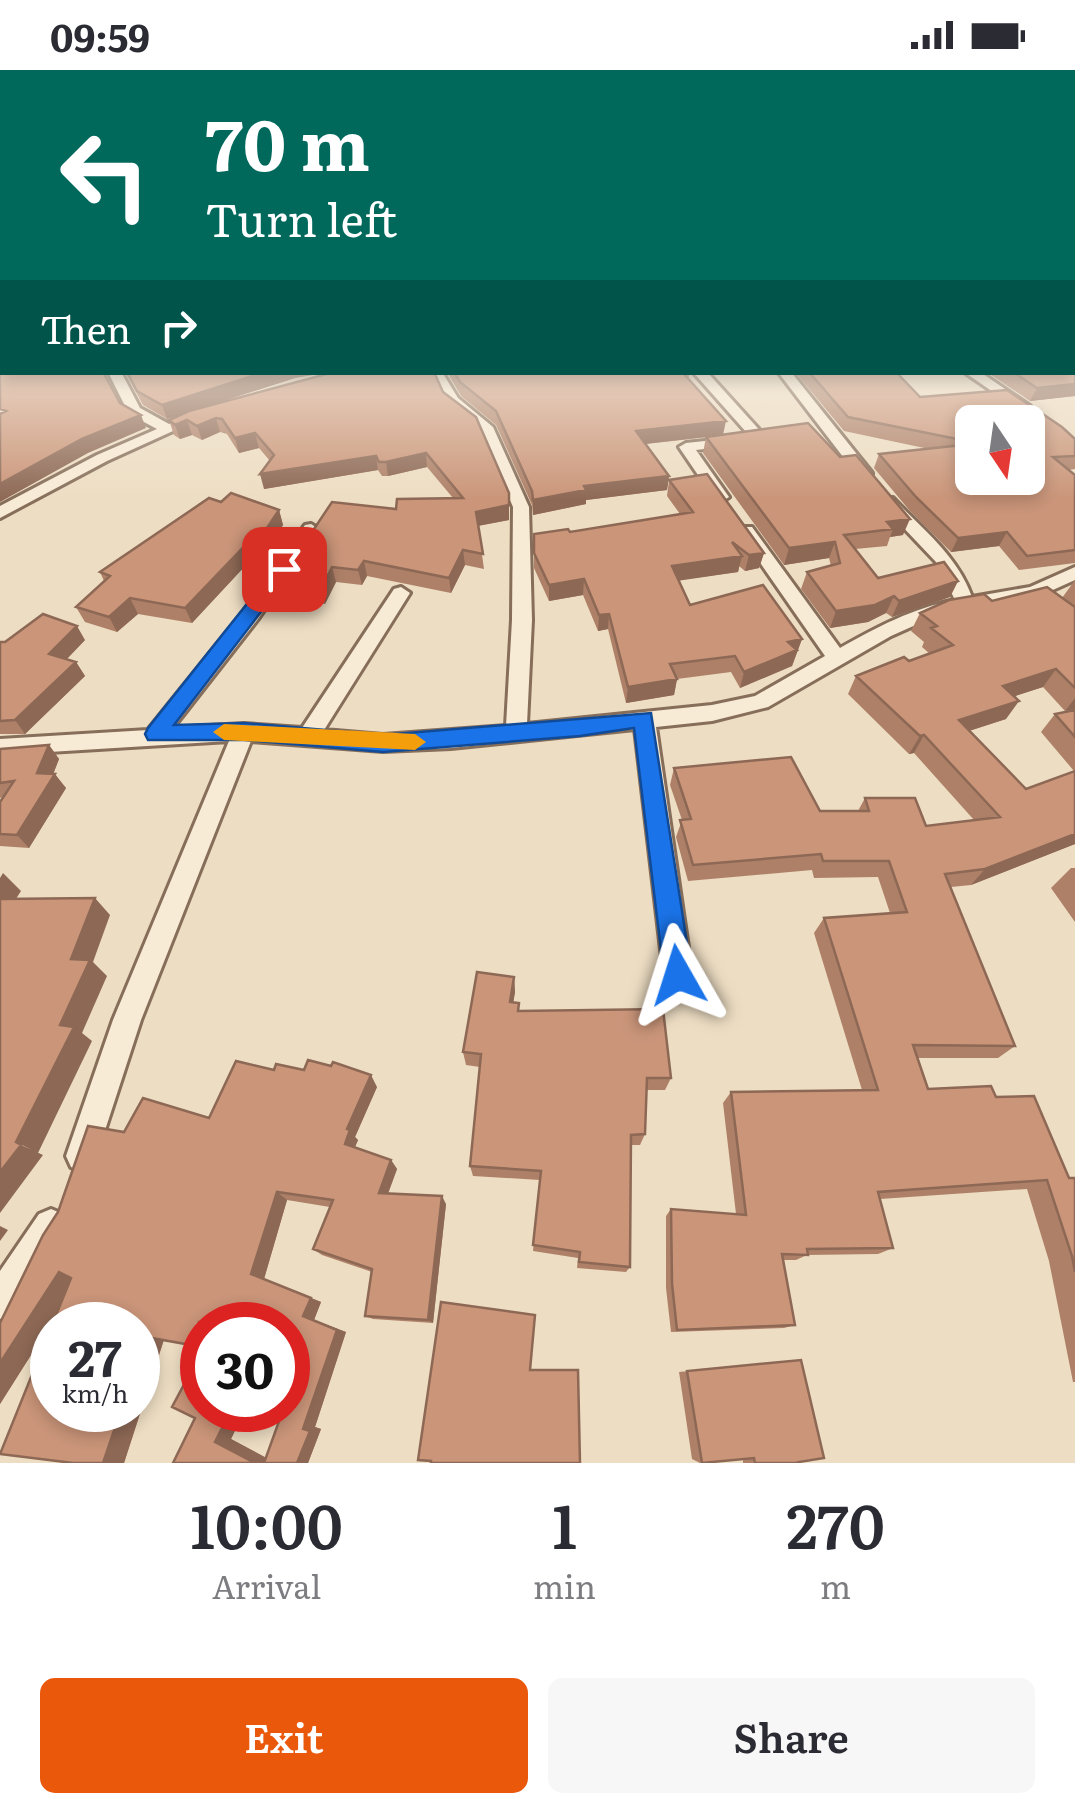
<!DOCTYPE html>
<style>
body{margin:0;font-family:Literata,serif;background:#f7f7f7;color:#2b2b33;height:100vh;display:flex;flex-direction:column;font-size:38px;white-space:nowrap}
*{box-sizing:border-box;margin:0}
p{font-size:32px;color:#7c7c81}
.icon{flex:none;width:55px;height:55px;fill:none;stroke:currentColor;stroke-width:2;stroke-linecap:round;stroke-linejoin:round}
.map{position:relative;height:1393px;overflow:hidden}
.drawer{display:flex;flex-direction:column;background:#fff;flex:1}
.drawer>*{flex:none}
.hud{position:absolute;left:0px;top:0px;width:1075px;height:305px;box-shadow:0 5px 15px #0003;background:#00695c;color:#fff;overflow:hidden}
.needle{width:65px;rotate:167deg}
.buttons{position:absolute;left:955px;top:335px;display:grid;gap:20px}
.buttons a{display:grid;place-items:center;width:90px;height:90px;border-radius:15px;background:#fff;box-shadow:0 5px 15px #0003;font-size:50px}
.speed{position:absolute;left:30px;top:1232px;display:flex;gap:20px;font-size:50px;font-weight:700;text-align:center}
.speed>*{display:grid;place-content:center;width:130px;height:130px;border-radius:50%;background:#fff;box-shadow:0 5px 15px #0003;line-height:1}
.speed small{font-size:25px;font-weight:400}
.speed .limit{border:15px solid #d22;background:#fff;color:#111}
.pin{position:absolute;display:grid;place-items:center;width:85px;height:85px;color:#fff;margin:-42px;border-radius:20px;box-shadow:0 5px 15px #0006}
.me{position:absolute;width:110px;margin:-55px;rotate:354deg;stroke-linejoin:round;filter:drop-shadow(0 0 8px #0008)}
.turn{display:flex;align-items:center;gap:35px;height:210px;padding:0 40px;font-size:45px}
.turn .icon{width:130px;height:130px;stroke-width:2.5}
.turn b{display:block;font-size:70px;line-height:85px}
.then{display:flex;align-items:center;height:95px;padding:0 40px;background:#0003;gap:20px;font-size:38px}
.eta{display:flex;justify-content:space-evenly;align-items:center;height:170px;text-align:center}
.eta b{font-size:60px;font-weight:600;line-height:70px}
.cta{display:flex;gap:20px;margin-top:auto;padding:20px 40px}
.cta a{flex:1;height:115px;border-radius:15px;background:#ea580c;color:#fff;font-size:40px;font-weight:600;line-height:115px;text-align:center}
.cta a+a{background:#f7f7f7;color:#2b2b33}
.status{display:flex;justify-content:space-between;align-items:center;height:70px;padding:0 50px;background:#fff;direction:ltr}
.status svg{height:28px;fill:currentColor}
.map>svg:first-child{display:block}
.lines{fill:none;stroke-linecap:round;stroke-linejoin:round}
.street-casing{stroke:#866e5a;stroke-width:6}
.street{fill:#f8ebd6;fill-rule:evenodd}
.wall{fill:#ae8068}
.shaded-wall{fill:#8d6855}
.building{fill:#ca9579;stroke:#8d6855;stroke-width:2.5}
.route{fill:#1a73e8;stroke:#114b97;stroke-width:2.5}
.slow{fill:#f59e0b}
</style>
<div class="status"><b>09:59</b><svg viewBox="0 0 49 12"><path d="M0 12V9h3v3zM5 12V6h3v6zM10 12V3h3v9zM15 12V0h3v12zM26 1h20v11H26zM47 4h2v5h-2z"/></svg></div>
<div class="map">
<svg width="1075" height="1393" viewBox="0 0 1075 1393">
<rect width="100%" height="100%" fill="#edddc3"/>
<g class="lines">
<g class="street-casing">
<path id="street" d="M108,302h13l19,36 29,16 30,-12 7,4 -99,45 -107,57v-12l97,-51 60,-26 -28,-15z
M429,302h13l16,26 35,29 36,80 3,113 -5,104 185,-19 43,-9 70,-40 -87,-125 2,-4h12l88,121c37,-21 73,-40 115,-48l-19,-38 -55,-58v-6h12c29,31 64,57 79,99l58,-10 45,-20v13l-40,18 -97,17 -47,21 -123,71 -56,14 -56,6 36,248 -4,9 -10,4 -10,-4 -4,-9 -29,-246 -184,19 -68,3 -132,-10 -110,279 -48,147 -11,5 -11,-5 -5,-11 47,-136 116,-279 -229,14v-16l148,-9 96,-119 61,-86 6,-1 8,5 -61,90 -85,109 71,-4 58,4 92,-139 7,-2 9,6 -86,137 59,5 123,-9 6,-106 1,-113 -33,-78 -32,-25z
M693,302h14l58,64v6h-10z
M778,302h13l81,101v6h-12z
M964,302h16l50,34 -12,3z
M733,368l7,4 -2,3 -42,5 33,47 -8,5 -6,-2 -36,-53 7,-4z
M51,1139l12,5 5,12 -5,12 -51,75 -12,6v-48l39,-57z"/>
</g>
<use href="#street" class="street"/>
</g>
<path class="wall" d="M1075,235v91l-45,5 -43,-29h85z
M125,302h204l-34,6 -98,31 137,-37 175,148 -31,6 6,43 -19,-4 -14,28 -84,-17 -5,9 -26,-3 -11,22 -35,-3 -5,-15 26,-46 -1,-5 86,-26 57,-11 -26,-31 -39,9h-6l-4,-6 -114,19 6,-28 -11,-13 -20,5 -12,-19 -7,-2 -18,8 -10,-5 -12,4 -6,-4 -5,-15 17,-7 -19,6 -24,-14z
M447,302h242v7l34,56 180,100 -13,2 -3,9 -32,3 23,29 80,3 -8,16 -58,20 -6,-4 -18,9 -38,6 -29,-39 6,-17 24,-6 -2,-8 -45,7 -81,-112 3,-16 11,-1 -71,8 23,32 -2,14 -81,10v4l-53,11 -1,-10 -36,-80 -35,-29z
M795,302h101l24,25 155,42v30l-7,1 7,5v88l-56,7 -20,-24 -48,6 -41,-41 -36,-43 5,-14 50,-5 -85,-18z
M669,410l95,73 -5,15 -14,3 -6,-5 -1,6 -59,8 11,25 112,34 -10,27 -52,22 -9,-16 -54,7 -3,16 -48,8 -18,-74 -10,2 -15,-36 -34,6 -15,-33v-34l36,-2 110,-18 -13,-18z
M221,432l58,8 4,15 -15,24h-7l-69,74 -54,-9 -21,18 -32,-10 -9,-15 28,-26 -4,-9z
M1075,510v129l-10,2 -22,-24 -29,9 -8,23 -37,12 57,58 48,-18 -33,-39 14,-18 20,-4v134l-104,41 -20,2 64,159 -17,12h-81l11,31 68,8 73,81h6v204h-2l-24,-121 -22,-72 -147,10 13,49 -15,6 -71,1 -11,5h-13l12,65 -11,3 -113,4 -5,-44v-72l5,-7 65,5 -13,-111 8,-11 131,-2 -48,-157 10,-15 66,-5 -12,-36 -64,1 -2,-8 -124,11 -12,-44 6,-17 -12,-35 4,-17 146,43h38l7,-13 61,28 48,-6 -60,-67 -5,1 -61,-60 8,-18 74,-22 -8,-7 2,-5 -13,-11 9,-18 72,-12 70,-3z
M85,570l-18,19 9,3 9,14 -60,58h-25v-92z
M49,675l10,14 -6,15 13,14 -37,60 -29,-2v-44l3,-5 -3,1v-49z
M1071,798h4v54l-24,-34z
M514,907l1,15 -2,10 6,1v8l152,67 -6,12h-19l-1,44 -5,11h-9l-1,122 -4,5 -49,-4 1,-10 -45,-7 7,-71 -67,-4 -3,-10 10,-99 -14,-2 -3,-13z
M274,1000l103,17 -22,50 3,3 -3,7 36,13 6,9 -9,25 58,10 -13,119 -60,-4 -8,-3 7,-44 -50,-17 -9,-6 17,-42 -43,-7 -23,79 57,23 -7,18 32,12 -31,95 6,2 -13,34h-135l29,-53h43l-14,29 35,19 33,-94 -11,-39h-86l-38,15 -40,123 -68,-147 -56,88v-81l124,-191 85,-14z
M801,1290l-1,103h-57v-4l-43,4 -8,-4 -13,-87z"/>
<path class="shaded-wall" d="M265,302h64l-34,6 -128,41 -5,-14z
M1075,314v12l-45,5 7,-13z
M141,345l5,13 -58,25 -88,49v-18l82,-45z
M216,348l4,14 -18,8 -5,-14z
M187,350l5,15 -12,4 -5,-14z
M726,351l-3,14 -88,10 1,-14z
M255,363l4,15 -20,5 -4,-15z
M426,383l1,14 -39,9 -2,-14z
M376,386l2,14 -114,19 -4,-15z
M669,406l-2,14 -81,10v4l-53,11v-15l51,-14z
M509,423v27l-32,6 -1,-14z
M279,440l4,15 -15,24 -5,-15z
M910,449l-7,16 -13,2 3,-8 -6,-7z
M1007,462l-8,14 -48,6 7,-14z
M256,464l5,15 -69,74 -7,-15z
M835,472l-6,16 -45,7 5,-17z
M463,480l2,15 -14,28 -2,-15z
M764,483l-5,15 -14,3 4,-16z
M742,486l-4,16 -68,10 2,-16z
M364,491l3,15 -5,9 -4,-15z
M332,497l4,15 -11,22 -4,-15z
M584,509l-1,16 -34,6v-16z
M958,511l-8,16 -58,20 7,-16z
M894,526l-8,17 -18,9 -38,6 6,-17z
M130,528l8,16 -21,18 -8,-15z
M609,544l-1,15 -10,2 1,-16z
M77,556l8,14 -27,28 -9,-14z
M802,569l-10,27 -52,22 4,-16 44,-30z
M76,592l9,14 -60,58 -10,-14z
M1056,599l-13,18 -52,17 12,-18z
M677,609l-3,16 -48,8 2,-16z
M1075,628v11l-10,2z
M1019,631l-13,18 -59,19 12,-18z
M924,665l-10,18 -5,1 11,-18z
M49,675l10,14 -10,26 6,-11 11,14 -37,60 -12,-13 20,-62z
M1075,764v10l-104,41 14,-16z
M3,803l18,18 -16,25 -5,-5v-33z
M95,828l15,17 -17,47 14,14 -25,57 10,8 -54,112 -22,-11 55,-183z
M514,907l1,15 -4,25 -1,-15z
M371,1005l6,12 -22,50 3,3 -6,14 -7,-10 2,-15z
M21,1075l22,10 -43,58v-41z
M391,1090l6,9 -12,32 -6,-8z
M277,1122l10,8 -23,79 -13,-5z
M442,1126l4,8 -13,119 -5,-3z
M0,1156l8,4 -8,11z
M59,1202l21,5 -80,127v-41z
M311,1228l10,4 -7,18 32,12 -31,95 6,2 -13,34h-11l6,-34v-113z
M199,1252l16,3h-13v21l-11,-1z
M146,1267l18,2 -40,124h-21l18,-53h17v-48z
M231,1340h14l-14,29 45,24h-21l-40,-21z"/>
<path class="building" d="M1072,235h3v79l-38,4 -24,-16h59z
M0,269l2,2v31h101l17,31 21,12 -59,24 -82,45v-70l6,-3 -6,-2z
M127,302h138l-103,33 -25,-14z
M334,302h100l9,20 33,25 33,76v12l-33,7 7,42 -20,-4 -14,28 -85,-17 -6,9 -26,-3 -11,22 -36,-3 29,-51h-4l22,-33 64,7 1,-10 66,-1 -37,-45 -40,9h-7l-3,-6 -116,18 14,-19 -19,-22 -20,5 -13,-19 -6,-1 -19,8 -10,-6 -12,5 -6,-5 20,-9z
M454,302h235l-5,2 42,47 -90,10 33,45 -85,10 2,4 -53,10 -1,-9 -36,-80 -36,-29z
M809,302h87l24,25 87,-7 55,37 13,12v17l-22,1 22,18v75l-48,6 -20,-24 -49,6 -42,-41 -37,-43 93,-10v34h56v-56h-56v20l-124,-25z
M808,353l32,34 16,-2 54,64 -23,3 6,7 -49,6 34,43 66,-16 14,19 -59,20 -5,-5 -19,9 -39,6 -29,-39 33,-9 -5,-21 -46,6 -83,-111z
M707,404l57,79 -15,2 -17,-13 10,14 -70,10 18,39 73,-20 39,54 -14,3 9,8 -53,22 -9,-16 -65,8 7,15 -49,8 -19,-73 -10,1 -15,-36 -35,6 -15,-32v-19l34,-5 2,3 123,-20 -24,-32z
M231,423l48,17 -16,24h-7l-71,74 -55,-10 -21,19 -33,-10 34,-31 -10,-4 109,-74 12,4z
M1047,517l28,20v81l-19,-19 -53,17 16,15 -60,19 67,69 49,-18v63l-90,35 -40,5 70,172 -102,-1 15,44 63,-3 5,11 38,-1 35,82h6v94l-3,-16 -25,-76 -169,12 15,56 -86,1 1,6 -26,-1 13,71 -118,5 -5,-46 -1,-75 75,6 -15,-123 147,-2 -54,-172 83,-6 -18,-51h-66l-2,-7 -128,11 -13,-45 11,-1 -17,-51 117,-11 29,54h49l-4,-13h50l11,28 74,-9 -76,-82 -4,1 -64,-60 48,-19 5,4 44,-16 -22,-17 6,-2 -17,-13 29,-13 35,-6 8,7z
M43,544l34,12 -28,28 27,8 -61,58 -15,1v-79h5z
M1075,640v27l-20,-23z
M49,675l-12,28 18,1 -38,61 -17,-1v-32l14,-21 -14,2v-34z
M95,828l-24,61 19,1 -30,65 14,2 -58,115 5,3 -21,27v-273z
M477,902l37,5 -4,25 9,1 -1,8 145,-2 8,69h-24l-2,56 -14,1 -1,132 -51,-5 1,-10 -47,-7 8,-74 -71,-5 11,-112 -18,-2z
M308,990l23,6 2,-4 38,13 -24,54 3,1 -5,14 46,16 -12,33 63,3 -14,124 -63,-4 7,-47 -59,-20 20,-49 -56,-8 -26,82 60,24 -8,18 34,14 -34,99 7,2 -13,32h-33l19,-53h5v-14l11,-32 -11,-5v-34h-81l-8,-3 -8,23 -45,-8 -8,25v-37h-86v85h69l-18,53h-30l-73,-9 71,-176 -12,-6 -59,91v-40l43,-88 15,-23 30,-86 36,6 19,-34 66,20 27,-57 38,9 2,-6 28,6z
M441,1232l94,13 -5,55h48l2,93h-149v-2l-13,-1z
M801,1290l23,98 -25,4 1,1h-45l-1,-5 -52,5 -15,-92z
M194,1296l8,4v40h29l-16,32 40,21h-82l22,-45 -23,-11z"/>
<linearGradient id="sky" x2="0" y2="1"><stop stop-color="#8db9d4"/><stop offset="0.55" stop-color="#f7f0e4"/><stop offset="1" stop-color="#f7f0e4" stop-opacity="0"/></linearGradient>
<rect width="1075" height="430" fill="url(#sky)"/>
<path class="route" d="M284,494l7,1v8l-117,152 70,-2 139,12 268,-22 41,262 -4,9 -10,4 -10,-4 -4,-9 -30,-247 -54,8 -197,16 -139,-12h-96l-3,-6 3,-6 130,-163z"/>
<path class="slow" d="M224,654l191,10 11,8 -11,8 -191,-10 -11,-8z"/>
</svg>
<div class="buttons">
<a><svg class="needle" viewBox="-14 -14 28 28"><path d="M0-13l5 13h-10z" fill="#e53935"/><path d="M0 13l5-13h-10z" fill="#7c7c81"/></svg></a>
</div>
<div class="speed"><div>27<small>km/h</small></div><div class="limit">30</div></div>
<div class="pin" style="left:284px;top:499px;background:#d93025"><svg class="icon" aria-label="arrive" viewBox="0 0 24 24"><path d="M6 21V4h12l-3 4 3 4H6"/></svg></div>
<svg class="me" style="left:678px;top:905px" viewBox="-20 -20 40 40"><path d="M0-17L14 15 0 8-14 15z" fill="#1a73e8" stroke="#fff" stroke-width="4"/></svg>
<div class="hud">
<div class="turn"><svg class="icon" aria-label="left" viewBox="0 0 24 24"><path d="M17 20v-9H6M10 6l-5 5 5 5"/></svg><div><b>70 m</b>Turn left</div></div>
<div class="then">Then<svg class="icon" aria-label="right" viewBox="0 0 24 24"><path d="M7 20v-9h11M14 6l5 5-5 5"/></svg></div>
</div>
</div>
<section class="drawer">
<div class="eta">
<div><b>10:00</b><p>Arrival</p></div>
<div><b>1</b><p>min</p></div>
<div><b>270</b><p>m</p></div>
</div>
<div class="cta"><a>Exit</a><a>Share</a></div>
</section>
